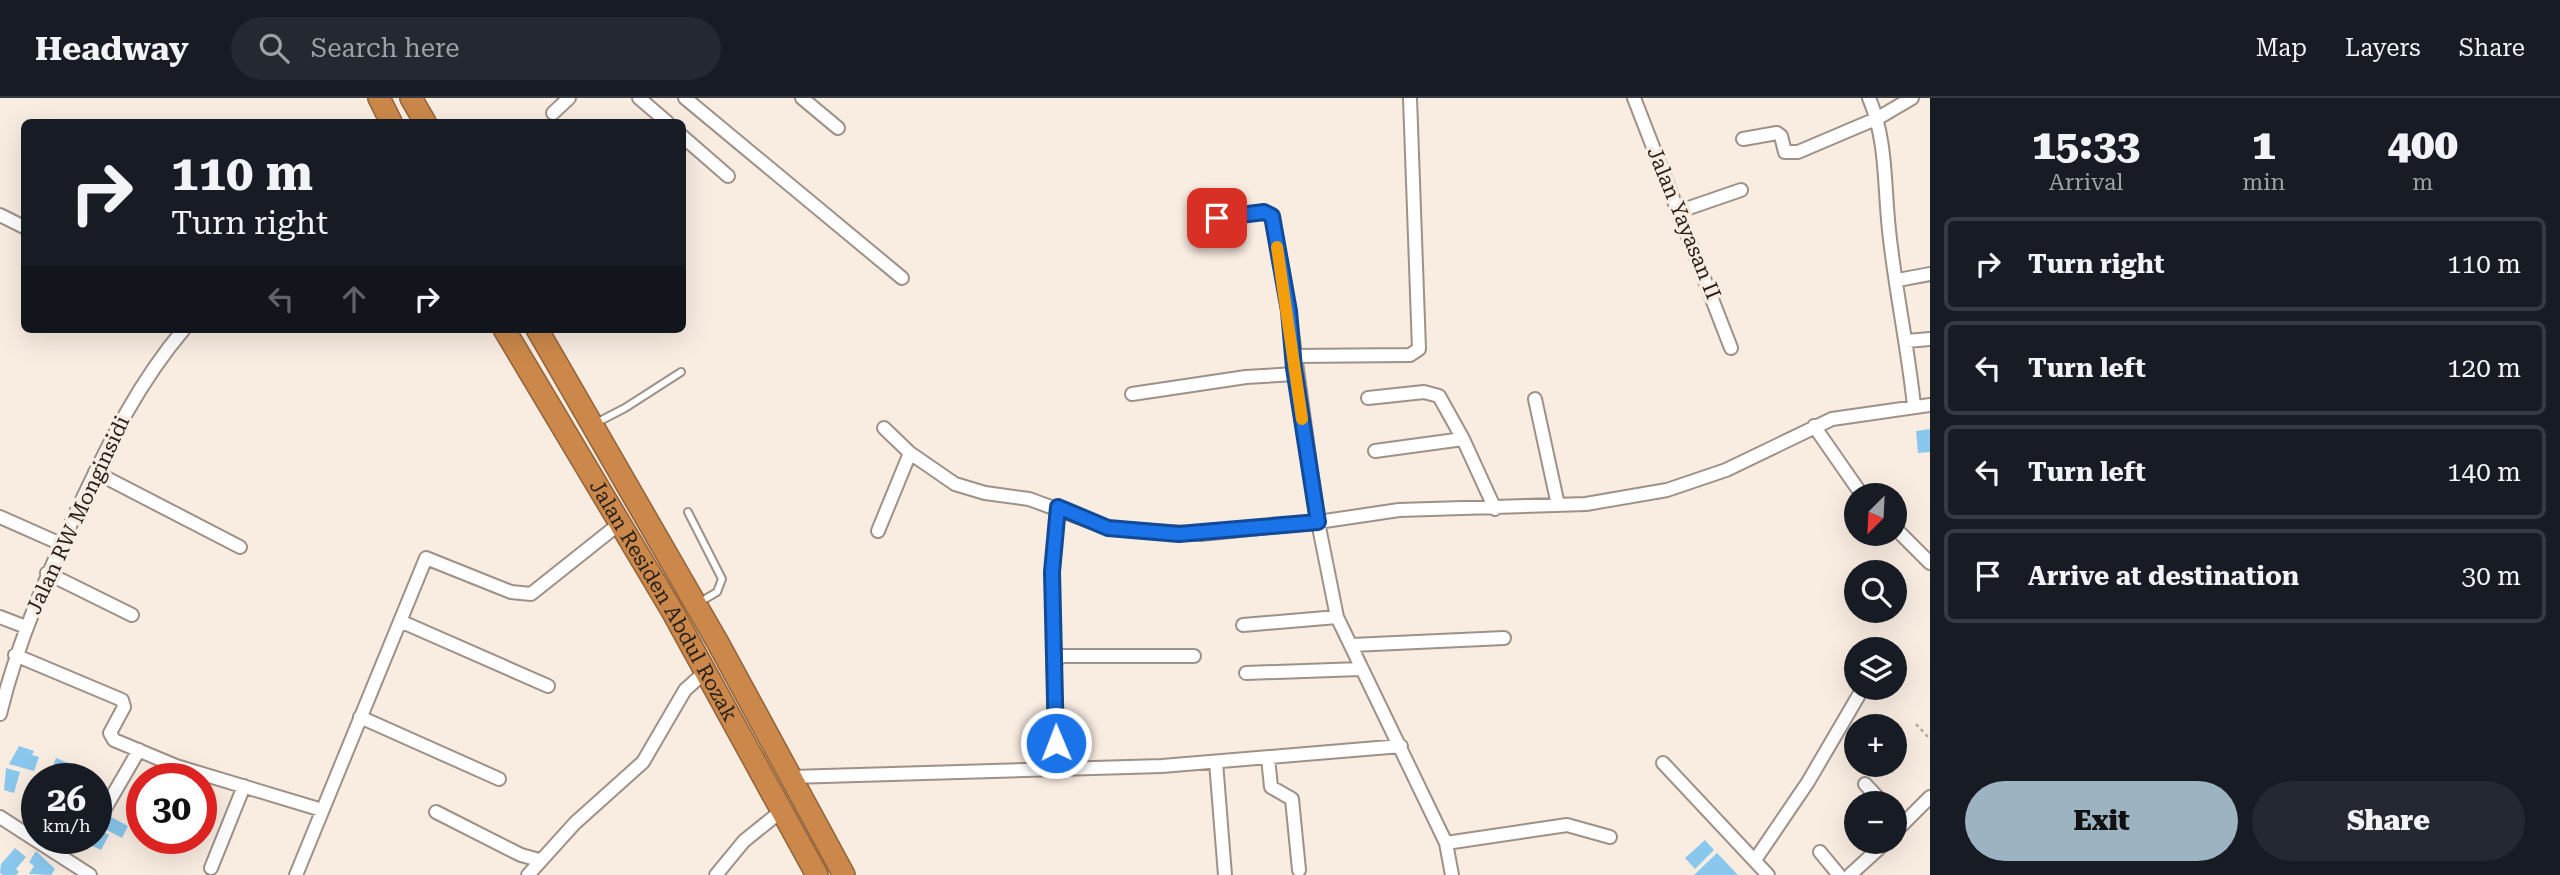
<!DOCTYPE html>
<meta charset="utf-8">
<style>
body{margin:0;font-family:"Roboto Serif",serif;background:#242831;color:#f1f3f6;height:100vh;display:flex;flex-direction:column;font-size:26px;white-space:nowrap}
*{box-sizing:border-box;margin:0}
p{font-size:23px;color:#9ea1a6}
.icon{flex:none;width:38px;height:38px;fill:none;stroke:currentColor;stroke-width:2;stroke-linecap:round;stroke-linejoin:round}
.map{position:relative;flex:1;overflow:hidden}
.details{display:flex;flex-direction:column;background:#171b24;width:630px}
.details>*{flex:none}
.guide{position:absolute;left:21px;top:21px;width:665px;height:214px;border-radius:10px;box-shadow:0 7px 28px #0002;background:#171b24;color:#f1f3f6;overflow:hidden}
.needle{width:46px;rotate:204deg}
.fabs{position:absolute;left:1844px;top:385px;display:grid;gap:14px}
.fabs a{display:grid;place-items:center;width:63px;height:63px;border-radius:50%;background:#171b24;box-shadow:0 7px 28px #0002;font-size:35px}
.speed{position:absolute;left:21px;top:665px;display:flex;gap:14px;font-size:35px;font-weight:700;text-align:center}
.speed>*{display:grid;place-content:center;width:91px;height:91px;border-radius:50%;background:#171b24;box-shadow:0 7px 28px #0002;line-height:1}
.speed small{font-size:18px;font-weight:400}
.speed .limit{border:10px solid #d22;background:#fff;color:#111}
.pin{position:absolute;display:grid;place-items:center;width:60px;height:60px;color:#fff;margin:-30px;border-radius:14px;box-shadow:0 4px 10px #0006}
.me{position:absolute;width:77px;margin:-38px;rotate:359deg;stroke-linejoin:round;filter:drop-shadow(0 0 5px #0008)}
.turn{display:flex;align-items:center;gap:24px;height:147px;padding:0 35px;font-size:32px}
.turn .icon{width:91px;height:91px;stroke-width:2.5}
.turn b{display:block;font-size:49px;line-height:60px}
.lanes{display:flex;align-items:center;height:66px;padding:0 35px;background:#0003;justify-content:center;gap:35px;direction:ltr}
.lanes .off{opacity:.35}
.eta{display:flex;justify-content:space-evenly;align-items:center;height:119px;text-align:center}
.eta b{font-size:42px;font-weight:800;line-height:49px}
.primary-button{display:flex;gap:14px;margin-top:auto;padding:14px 35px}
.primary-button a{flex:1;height:80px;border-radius:42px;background:#9cb3c2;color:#111;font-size:28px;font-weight:800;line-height:80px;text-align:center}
.primary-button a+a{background:#242831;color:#f1f3f6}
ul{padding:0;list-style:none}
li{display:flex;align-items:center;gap:21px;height:94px;margin:0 14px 10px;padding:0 21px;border:4px solid #363941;border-radius:10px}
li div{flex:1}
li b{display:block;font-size:26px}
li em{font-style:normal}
header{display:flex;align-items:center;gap:42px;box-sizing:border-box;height:98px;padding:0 35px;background:#171b24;border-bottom:2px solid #363941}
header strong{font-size:33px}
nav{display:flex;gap:38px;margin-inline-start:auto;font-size:24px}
.search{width:490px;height:63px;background:#242831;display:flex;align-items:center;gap:18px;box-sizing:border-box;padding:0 24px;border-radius:38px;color:#9ea1a6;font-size:26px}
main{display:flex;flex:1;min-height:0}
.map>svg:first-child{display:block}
.building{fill:#89c7ed}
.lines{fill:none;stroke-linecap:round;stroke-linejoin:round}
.lane-casing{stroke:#9e9188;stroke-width:10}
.street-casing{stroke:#9e9188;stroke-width:16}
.highway-casing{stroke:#91633a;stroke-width:24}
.path{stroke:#b5aaa2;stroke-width:2.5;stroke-dasharray:3.5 3.5;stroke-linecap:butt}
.lane{stroke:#fff;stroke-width:6}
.street{stroke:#fff;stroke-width:12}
.highway{stroke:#cb884a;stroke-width:21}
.route-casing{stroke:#114b97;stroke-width:18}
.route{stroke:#1a73e8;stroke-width:12}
.slow{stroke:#f59e0b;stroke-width:12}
.labels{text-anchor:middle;stroke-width:7;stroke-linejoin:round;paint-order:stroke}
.street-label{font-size:21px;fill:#241f1b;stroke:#f9ece1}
</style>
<header>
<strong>Headway</strong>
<div class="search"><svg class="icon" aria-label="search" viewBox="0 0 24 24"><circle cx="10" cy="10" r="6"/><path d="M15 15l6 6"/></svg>Search here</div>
<nav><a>Map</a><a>Layers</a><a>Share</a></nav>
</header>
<main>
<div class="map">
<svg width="1930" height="777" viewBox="0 0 1930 777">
<rect width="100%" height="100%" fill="#f9ece1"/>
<path class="building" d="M1930,331v23l-12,1 -2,-22z
M19,648l15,5 -2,4 7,2 -5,14 -25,-7z
M56,660l25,10 -4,11 -27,-6z
M6,670l14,4 -6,21 -10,-3z
M37,688v28l-10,-4 2,-4 -6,-2 6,-13 5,2z
M109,718l19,10 -6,12 -19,-10z
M98,731l11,6 -8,15 -11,-5 6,-7z
M1705,742l9,10 -19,19 -10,-11z
M15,750l11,9 -10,12 3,3 -3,3h-13l-3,-2 1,-9z
M36,753l19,18 -4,6 -22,-1 5,-8 -5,-4z
M1717,755l21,22h-44z"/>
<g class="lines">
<g class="lane-casing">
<path id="lane" d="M596,325l29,-15 56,-36
M688,414l34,67 -5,13 -17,10"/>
</g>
<g class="street-casing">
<path id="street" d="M639,0l28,24
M685,0l217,180
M802,0l36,30
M1634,0l97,250
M1869,0c18,42 15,87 20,132 6,59 19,117 25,176
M553,15l16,-15
M682,38l46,40
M1743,41l34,-6 4,3 4,16h13l80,-34 34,-20
M1680,113l61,-21
M0,117l24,12
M1898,182l32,-6
M1907,243l23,-2
M1293,258l117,-1 9,-6 -9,-251
M1132,296l114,-17 49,-3
M1368,300l56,-6 15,4 24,43 32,70
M1535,301l23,106
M1814,328l48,69
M884,330l26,25 45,31 30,9 44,6 79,29 93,6 117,-12 -29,-211 -17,-95 -8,-4 -68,9
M1375,353l88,-12
M95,374l145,75
M0,419l61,27
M1895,430l35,35
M878,433l32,-78
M47,475l85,42
M0,519l26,10
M400,523l148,65
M1243,527l94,-8
M1352,547l152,-7
M15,557l107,45 2,7 -14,26 4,7 62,26 146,44
M1055,563l7,-5h132
M1246,575l114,-4
M0,616c18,-74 48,-141 80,-210 30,-63 59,-122 104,-175
M360,619l139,62
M1268,660l3,29 21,12 7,71
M1216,664l9,113
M1663,665l105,112
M1056,670l-4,-196 6,-65
M791,679l371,-11 239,-20
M1865,686l18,19
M103,714l36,-62
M436,714l85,43 18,5
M0,719l90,58
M1895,734l35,-35
M1446,745l121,-18 43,12
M1820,754l19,23
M1755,762l53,-78 55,-94
M211,770l33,-82
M296,777l130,-317 85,34 20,2 88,-70
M528,777l47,-52 68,-61 42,-72 20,-18
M716,777l28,-34 36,-29
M1452,777l-6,-32 -109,-226 -19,-95 81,-12 187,-6 81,-14 59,-20 106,-51 98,-14
M1850,777l36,-33"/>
</g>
<g class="highway-casing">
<g id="highway">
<path d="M379,0l12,24"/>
<path d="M411,0l14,24"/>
<path id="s1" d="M504,231l167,280 146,266"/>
<path d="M537,231l181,314 126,232"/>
</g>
</g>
<path class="path" d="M1916,626l14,15"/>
<use href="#lane" class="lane"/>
<use href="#street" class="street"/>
<use href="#highway" class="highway"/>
</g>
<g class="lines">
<g class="route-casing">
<path id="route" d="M1056,645l-4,-171 6,-65 50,21 71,6 139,-12 -24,-154 -5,-57 -17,-95 -8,-4 -47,6"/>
</g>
<use href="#route" class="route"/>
<path class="slow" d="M1277,149l25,172"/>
</g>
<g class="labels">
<g class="street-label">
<text transform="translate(1684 125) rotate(68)" y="7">Jalan Yayasan II</text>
<text transform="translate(78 417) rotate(-65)" y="7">Jalan RW Monginsidi</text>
<text dy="7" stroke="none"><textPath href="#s1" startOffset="315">Jalan Residen Abdul Rozak</textPath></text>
</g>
</g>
</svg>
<div class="fabs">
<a><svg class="needle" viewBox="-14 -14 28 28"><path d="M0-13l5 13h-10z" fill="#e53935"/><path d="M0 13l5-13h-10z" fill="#9ea1a6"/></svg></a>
<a><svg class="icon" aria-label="search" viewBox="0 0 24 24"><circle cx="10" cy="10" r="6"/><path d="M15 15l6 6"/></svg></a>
<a><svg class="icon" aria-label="layers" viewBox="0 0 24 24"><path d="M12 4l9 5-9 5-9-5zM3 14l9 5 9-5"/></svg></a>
<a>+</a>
<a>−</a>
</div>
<div class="speed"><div>26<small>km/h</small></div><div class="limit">30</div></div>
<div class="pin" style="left:1217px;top:120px;background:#d93025"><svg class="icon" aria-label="arrive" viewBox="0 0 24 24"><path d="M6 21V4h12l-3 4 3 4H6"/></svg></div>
<svg class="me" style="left:1056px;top:645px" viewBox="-20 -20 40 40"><circle r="17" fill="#1a73e8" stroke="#fff" stroke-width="3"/><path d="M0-11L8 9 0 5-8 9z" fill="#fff"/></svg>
<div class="guide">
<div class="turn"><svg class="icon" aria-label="right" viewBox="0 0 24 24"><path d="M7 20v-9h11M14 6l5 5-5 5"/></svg><div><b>110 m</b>Turn right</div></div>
<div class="lanes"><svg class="icon off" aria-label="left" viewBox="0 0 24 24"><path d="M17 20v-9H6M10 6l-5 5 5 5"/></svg><svg class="icon off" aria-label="ahead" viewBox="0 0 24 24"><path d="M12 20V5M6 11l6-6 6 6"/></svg><svg class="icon" aria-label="right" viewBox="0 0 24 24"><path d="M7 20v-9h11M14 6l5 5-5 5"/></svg></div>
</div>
</div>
<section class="details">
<div class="eta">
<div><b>15:33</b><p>Arrival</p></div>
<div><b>1</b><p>min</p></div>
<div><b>400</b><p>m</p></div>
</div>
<ul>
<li><svg class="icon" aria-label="right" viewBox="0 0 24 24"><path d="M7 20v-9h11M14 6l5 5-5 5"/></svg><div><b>Turn right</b></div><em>110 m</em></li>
<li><svg class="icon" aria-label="left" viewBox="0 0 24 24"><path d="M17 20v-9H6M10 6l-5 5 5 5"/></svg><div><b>Turn left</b></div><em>120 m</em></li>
<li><svg class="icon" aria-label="left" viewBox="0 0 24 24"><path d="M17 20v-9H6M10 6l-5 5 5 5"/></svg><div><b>Turn left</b></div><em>140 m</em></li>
<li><svg class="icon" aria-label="arrive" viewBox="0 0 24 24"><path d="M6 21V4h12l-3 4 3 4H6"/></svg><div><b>Arrive at destination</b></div><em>30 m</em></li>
</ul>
<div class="primary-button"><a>Exit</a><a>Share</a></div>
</section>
</main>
